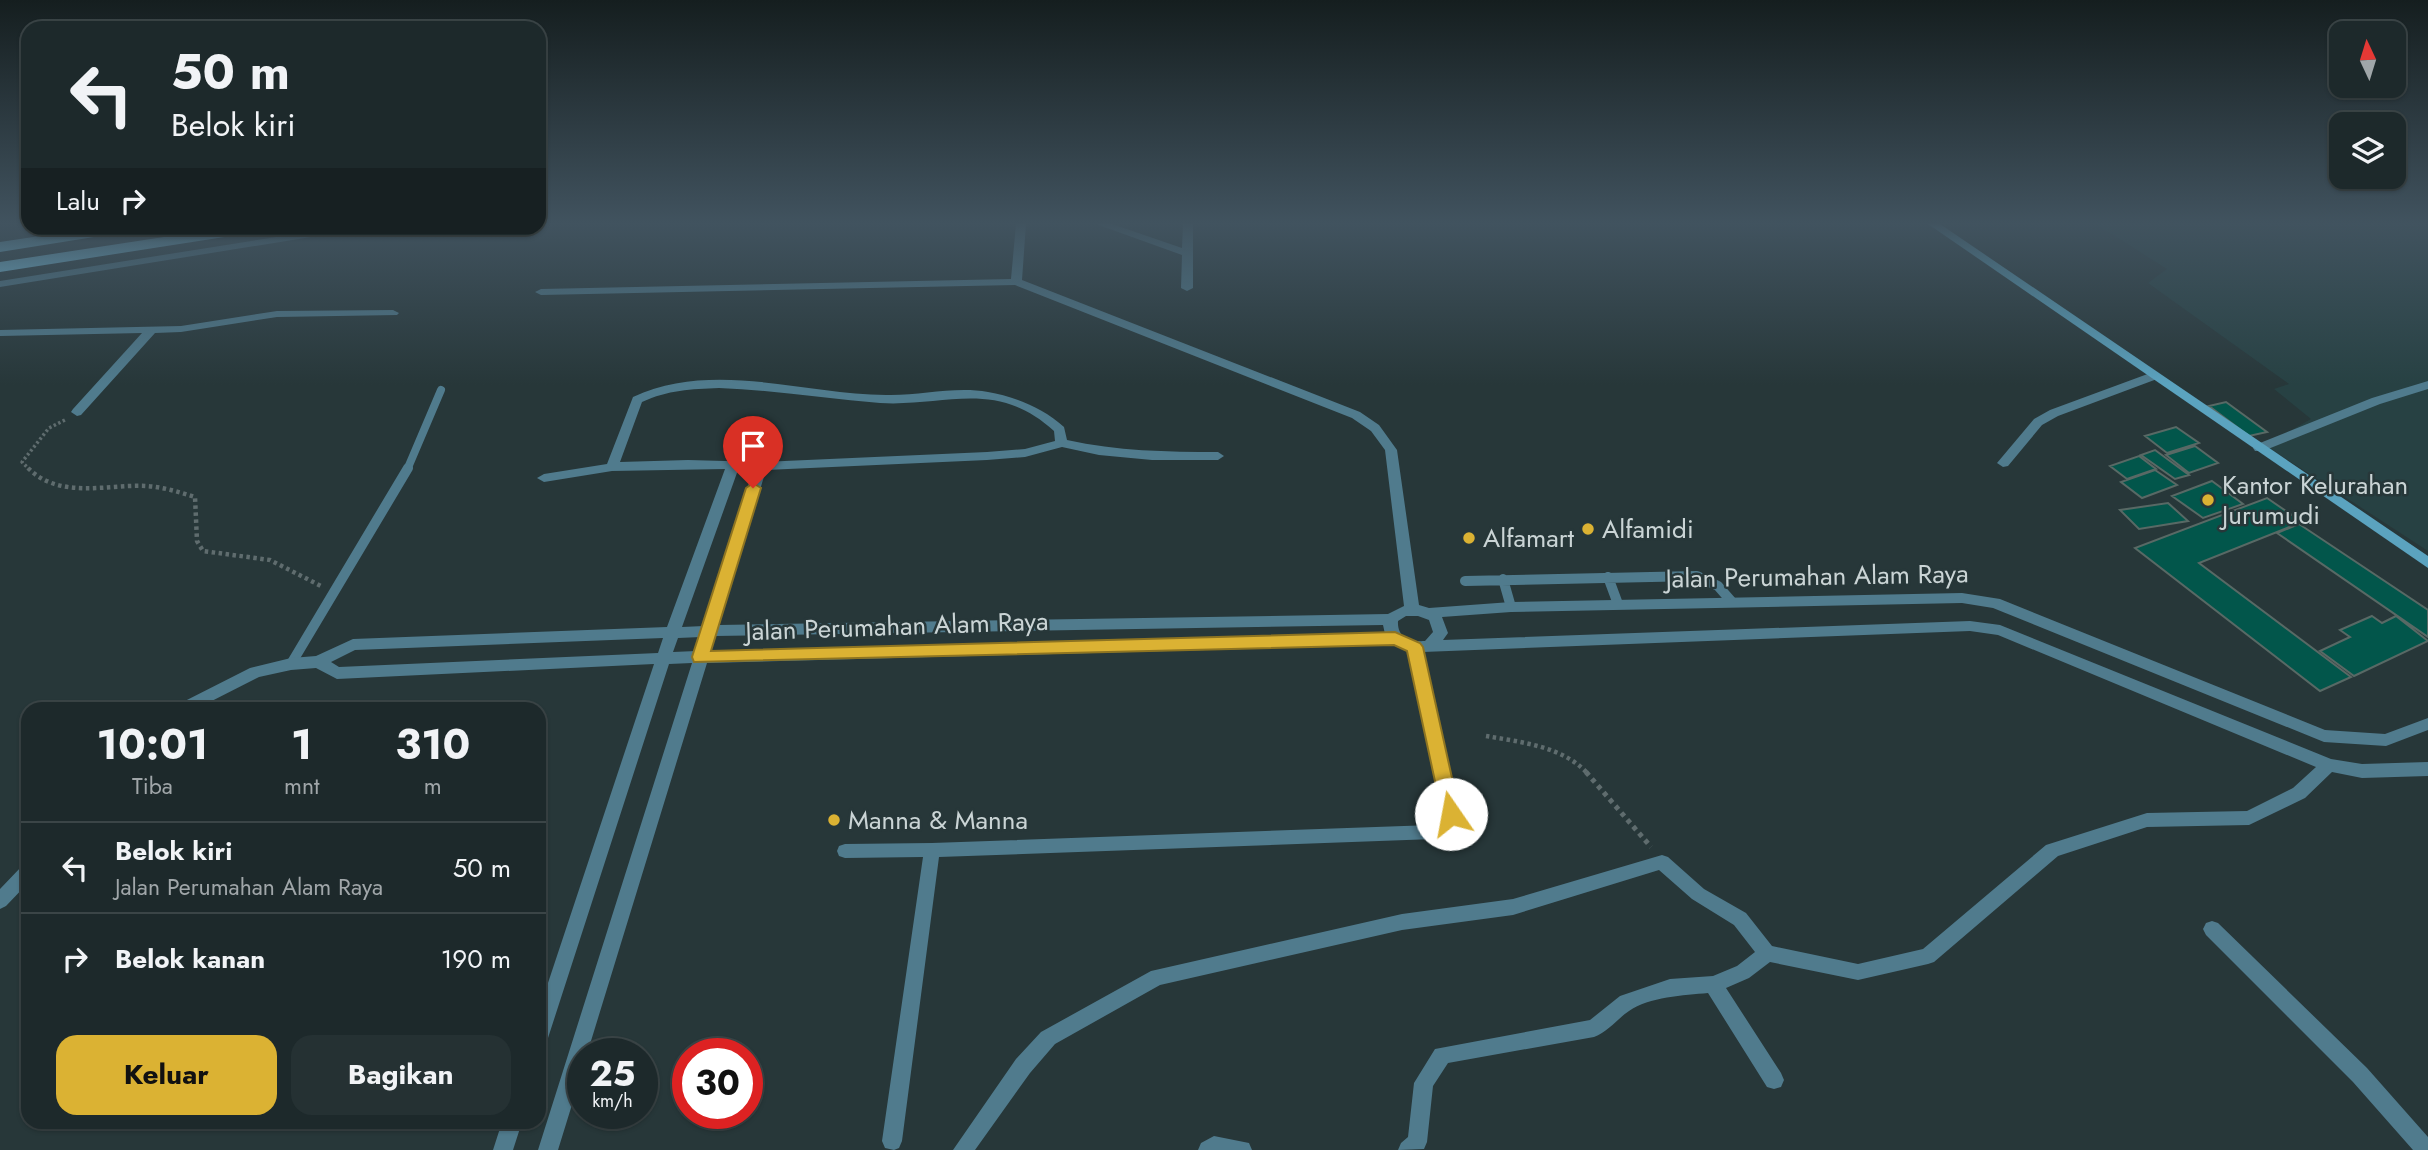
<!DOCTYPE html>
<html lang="id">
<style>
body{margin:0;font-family:Jost,sans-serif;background:#253133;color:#f1f3f6;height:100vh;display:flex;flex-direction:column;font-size:26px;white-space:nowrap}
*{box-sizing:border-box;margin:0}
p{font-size:23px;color:#a0a6a9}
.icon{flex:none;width:38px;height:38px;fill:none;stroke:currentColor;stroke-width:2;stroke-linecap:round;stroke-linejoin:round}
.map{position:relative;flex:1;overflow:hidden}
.sheet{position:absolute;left:21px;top:702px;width:525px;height:427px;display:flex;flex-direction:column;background:#1d292b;border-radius:21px;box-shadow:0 2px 5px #0004,0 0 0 2px #3b4547}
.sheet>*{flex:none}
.guide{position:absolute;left:21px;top:21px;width:525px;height:214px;border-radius:21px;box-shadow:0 2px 5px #0004,0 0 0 2px #3b4547;background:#1d292b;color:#f1f3f6;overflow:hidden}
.needle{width:46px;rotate:356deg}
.buttons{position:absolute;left:2329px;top:21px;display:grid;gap:14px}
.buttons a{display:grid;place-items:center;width:77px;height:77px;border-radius:14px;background:#1d292b;box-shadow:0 2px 5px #0004,0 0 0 2px #3b4547;font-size:35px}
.speed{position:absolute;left:567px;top:1038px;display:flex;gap:14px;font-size:35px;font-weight:700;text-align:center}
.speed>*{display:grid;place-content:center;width:91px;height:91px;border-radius:50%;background:#1d292b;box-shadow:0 2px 5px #0004,0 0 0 2px #3b4547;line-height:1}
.speed small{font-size:18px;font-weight:400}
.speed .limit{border:10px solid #d22;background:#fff;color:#111}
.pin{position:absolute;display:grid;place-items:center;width:60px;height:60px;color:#fff;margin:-72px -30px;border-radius:50% 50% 50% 0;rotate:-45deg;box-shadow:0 0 7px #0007}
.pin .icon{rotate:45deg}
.me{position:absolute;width:77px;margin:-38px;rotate:348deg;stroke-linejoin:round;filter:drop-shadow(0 0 5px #0008)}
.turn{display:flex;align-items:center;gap:24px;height:147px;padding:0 35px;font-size:32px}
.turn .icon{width:91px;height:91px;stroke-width:2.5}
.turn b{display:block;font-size:49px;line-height:60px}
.then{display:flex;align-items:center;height:66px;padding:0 35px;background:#0003;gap:14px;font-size:26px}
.eta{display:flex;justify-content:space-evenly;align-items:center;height:119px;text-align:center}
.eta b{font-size:42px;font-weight:700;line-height:49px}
.action{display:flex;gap:14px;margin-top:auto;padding:14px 35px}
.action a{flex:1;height:80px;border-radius:21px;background:#dbb233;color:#111;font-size:28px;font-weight:700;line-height:80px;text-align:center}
.action a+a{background:#253133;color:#f1f3f6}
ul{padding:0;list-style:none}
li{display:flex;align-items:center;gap:21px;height:91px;padding:0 35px;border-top:2px solid #3b4547}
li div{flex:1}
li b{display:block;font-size:26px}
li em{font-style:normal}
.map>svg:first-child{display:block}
.built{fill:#274143}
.building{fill:#02564b;stroke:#586965;stroke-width:2}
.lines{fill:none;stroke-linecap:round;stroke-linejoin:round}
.path-far2{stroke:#5f6c6e;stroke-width:3.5;stroke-dasharray:2.5 2.5;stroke-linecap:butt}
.path-far1{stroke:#5f6c6e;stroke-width:4.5;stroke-dasharray:3.5 3.5;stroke-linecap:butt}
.path{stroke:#5f6c6e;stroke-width:5;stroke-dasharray:4.5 4.5;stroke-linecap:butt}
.service-far1{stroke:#507b8d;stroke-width:8}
.service{stroke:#507b8d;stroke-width:10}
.minor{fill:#507b8d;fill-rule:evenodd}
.secondary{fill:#5ba3bf;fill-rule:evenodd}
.motorway{fill:#82dafc;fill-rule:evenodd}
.route{fill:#dbb233;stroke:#8e7421;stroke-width:2}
.poi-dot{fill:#dbb233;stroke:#273739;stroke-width:2.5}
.labels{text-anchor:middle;stroke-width:5;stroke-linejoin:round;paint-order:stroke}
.poi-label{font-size:26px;fill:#cad4d5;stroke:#273739;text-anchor:start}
.street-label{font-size:26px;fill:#cad4d5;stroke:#273739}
</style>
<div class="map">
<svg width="2428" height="1150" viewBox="0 0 2428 1150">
<rect width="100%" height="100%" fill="#273739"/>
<path class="built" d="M2096,224h332v327l-163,-106 46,-26 -37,-30 15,-5 -141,-101 19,-14z"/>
<path class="building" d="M2226,402l41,30 -18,4 -40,-30z
M2176,427l23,16 -32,10 -22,-17z
M2195,446l23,17 -29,10 -23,-18z
M2155,450l34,25 -14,4 -34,-24z
M2139,456l17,13 -29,10 -17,-13z
M2155,470l22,15 -35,13 -21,-16z
M2212,481l31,23 -40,14 -31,-22z
M2267,498l35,24 -103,41 152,114 -31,14 -185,-143z
M2168,503l20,18 -49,8 -19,-19z
M2299,524l129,86v27l-151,-104z
M2372,616l10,7 14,-7 32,25 -74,35 -34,-25 30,-14 -10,-7z"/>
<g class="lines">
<path class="path-far2" d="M30,470l-8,-8 27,-34 16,-8"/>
<path class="path-far1" d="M28,468c32,32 79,16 118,18 17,1 33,6 49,11l2,44 6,10 67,9 51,26
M1486,736c34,6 77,10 102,38"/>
<path class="path" d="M1586,772l65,75"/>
<path class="service-far1" d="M407,470l34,-80"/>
<path class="service" d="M1608,577l10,27
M1503,579l8,28
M1465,581l232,-5 21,10 14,16
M291,664l117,-196"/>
<path class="minor" d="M1016,224h10l-4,56 338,132 19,13 18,25 22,155 10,3 82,-6 451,-9 38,6 325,131 60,4 43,-16v12l-42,16 -62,-4 -331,-134 -31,-5 -451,9 -69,5 6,16 -5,7 527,-19 30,4 331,134 31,5 66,-2v14l-66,2 -30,-6 -27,26 -56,27 -102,2 -89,29 -124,106 -6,2 -70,16 -88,-18 -21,16 -23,10 55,85 3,7 -3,7 -7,2 -7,-2 -59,-94c-24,2 -59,4 -79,18 -12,8 -21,21 -35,26l-146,26 -15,23 -6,56 -3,7 -26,1 3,-7 7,-6 6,-54 21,-34 155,-29 30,-24 50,-17 43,-3 24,-10 18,-14 -21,-27 -42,-26 -33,-29 -146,45 -111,15 -242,55 -105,59 -25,29 -55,77h-22l63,-91 25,-27 110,-61 251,-57 111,-15 149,-44 6,2 36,32 42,24 26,33 86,18 65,-15 123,-104 101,-32 100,-2 46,-23 23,-21 -318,-132 -28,-4 -547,21 36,162c-6,14 -10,20 -25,25l-495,18 -37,284 -3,7 -5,2 -9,-2 -3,-7 41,-284 -78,1 -6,-2 -2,-5 2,-5 6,-2 87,-1 500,-18 8,-4 3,-7 -36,-163 -14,-6 -686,18 -120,391h-4v15l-25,81h-20l154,-487 -23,1 -121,374 -2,6 -7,3v-37l115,-346 -317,15 -21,-11 -25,2 -32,7 -63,32h-22l3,-4 73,-37 41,-10 25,-2 37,-17 314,-12 58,-158 -113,2 -68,11 -7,-4 7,-4 63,-10 26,-67c80,-37 169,-3 253,-2 34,1 68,-9 102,-3 28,5 55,16 76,35l3,13c50,11 100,12 151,12l6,4 -6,4h-66l-53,-5 -37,-8 -37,10 -38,3 -221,10 -47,155 669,-11 16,-8 -19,-156 -14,-19 -19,-13 -337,-133 -474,10 -6,-3 6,-3 470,-10zM719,388c54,2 107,11 161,15 65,4 116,-25 174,28l1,10 -30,8 -38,3 -226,10 -73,-2 -68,2 22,-60c26,-12 49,-13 77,-14zM738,470h15l-49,156 -22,1zM1406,616h12l11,4 4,12 -8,9c-15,1 -28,-3 -27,-20zM1383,625l2,9 -674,17 4,-15zM701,637l-5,14 -23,1 5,-14zM663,638l-5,15 -319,14 -8,-5 24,-12z
M1096,224h16l70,24 1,-24h10v64l-6,3 -6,-3 1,-33z
M332,228h21l-5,3 -348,56v-6z
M393,310l6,3 -2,2 -120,2 -96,15 -26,1 -74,82 -4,1 -6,-4 2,-3 69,-76 -142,3v-6l181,-4 96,-15z
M2153,372l4,1 2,3 -2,3 -99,37 -16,9 -34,41 -5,1 -6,-4 37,-44 16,-9z
M2428,381v8l-48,15 -117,47h-8l-2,-3 2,-3 117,-47z
M28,864v19l-22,23 -6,3v-20l22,-23z
M2212,921l6,2 149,145 61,69v13h-15l-60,-68 -147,-147 -3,-6 3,-6z
M502,1122h20l-9,28h-20z
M1214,1136l35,7 3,7h-54l3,-7z"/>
<path class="secondary" d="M1928,224h12l488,332v12z"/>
<path class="motorway" d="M93,228h34l-8,5 -119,19v-10z
M223,228h35l-8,5 -250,39v-10z"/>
</g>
<linearGradient id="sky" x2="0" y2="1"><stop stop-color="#151e1f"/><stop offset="0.58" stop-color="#41535f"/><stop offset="1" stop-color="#41535f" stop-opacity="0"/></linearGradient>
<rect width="2428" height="385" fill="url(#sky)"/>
<path class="route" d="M753,483l8,5 -50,163 684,-19 25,11 3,4 37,167 -2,6 -7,2 -7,-2 -2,-6 -35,-163 -13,-6 -700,17 -2,-5 54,-169z"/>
<g class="poi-dot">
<circle cx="2208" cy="500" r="7"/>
<circle cx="1588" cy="529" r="7"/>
<circle cx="1469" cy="538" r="7"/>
<circle cx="834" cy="820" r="7"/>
</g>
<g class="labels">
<g class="poi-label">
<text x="2222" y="494">Kantor Kelurahan<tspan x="2222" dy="30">Jurumudi</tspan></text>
<text x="1602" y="538">Alfamidi</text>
<text x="1483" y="547">Alfamart</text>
<text x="848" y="829">Manna &amp; Manna</text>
</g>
<g class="street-label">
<text transform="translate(1817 576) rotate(-1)" y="9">Jalan Perumahan Alam Raya</text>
<text transform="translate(897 626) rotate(-2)" y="9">Jalan Perumahan Alam Raya</text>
</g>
</g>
</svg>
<div class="buttons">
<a><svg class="needle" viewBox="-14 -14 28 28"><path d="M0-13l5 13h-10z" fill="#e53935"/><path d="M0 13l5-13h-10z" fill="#a0a6a9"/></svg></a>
<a><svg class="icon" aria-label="layers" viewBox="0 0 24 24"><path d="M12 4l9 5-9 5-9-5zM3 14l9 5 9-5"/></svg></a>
</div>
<div class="speed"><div>25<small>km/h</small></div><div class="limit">30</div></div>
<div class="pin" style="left:753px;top:488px;background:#d93025"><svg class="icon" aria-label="arrive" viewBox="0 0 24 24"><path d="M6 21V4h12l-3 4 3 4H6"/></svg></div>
<svg class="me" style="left:1451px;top:814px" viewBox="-20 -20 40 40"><circle r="19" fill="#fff"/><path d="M0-13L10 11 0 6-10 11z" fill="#dbb233"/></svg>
<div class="guide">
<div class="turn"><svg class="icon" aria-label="left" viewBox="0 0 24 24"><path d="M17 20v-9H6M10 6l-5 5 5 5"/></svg><div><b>50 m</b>Belok kiri</div></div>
<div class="then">Lalu<svg class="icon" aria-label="right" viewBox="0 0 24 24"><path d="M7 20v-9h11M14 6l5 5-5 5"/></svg></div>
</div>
<section class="sheet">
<div class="eta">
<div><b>10:01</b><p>Tiba</p></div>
<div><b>1</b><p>mnt</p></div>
<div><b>310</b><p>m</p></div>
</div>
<ul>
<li><svg class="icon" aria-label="left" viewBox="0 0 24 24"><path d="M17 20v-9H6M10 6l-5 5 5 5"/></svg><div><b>Belok kiri</b><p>Jalan Perumahan Alam Raya</p></div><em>50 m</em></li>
<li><svg class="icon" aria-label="right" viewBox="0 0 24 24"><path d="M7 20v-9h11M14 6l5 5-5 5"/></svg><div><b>Belok kanan</b></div><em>190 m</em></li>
</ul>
<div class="action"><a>Keluar</a><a>Bagikan</a></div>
</section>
</div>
